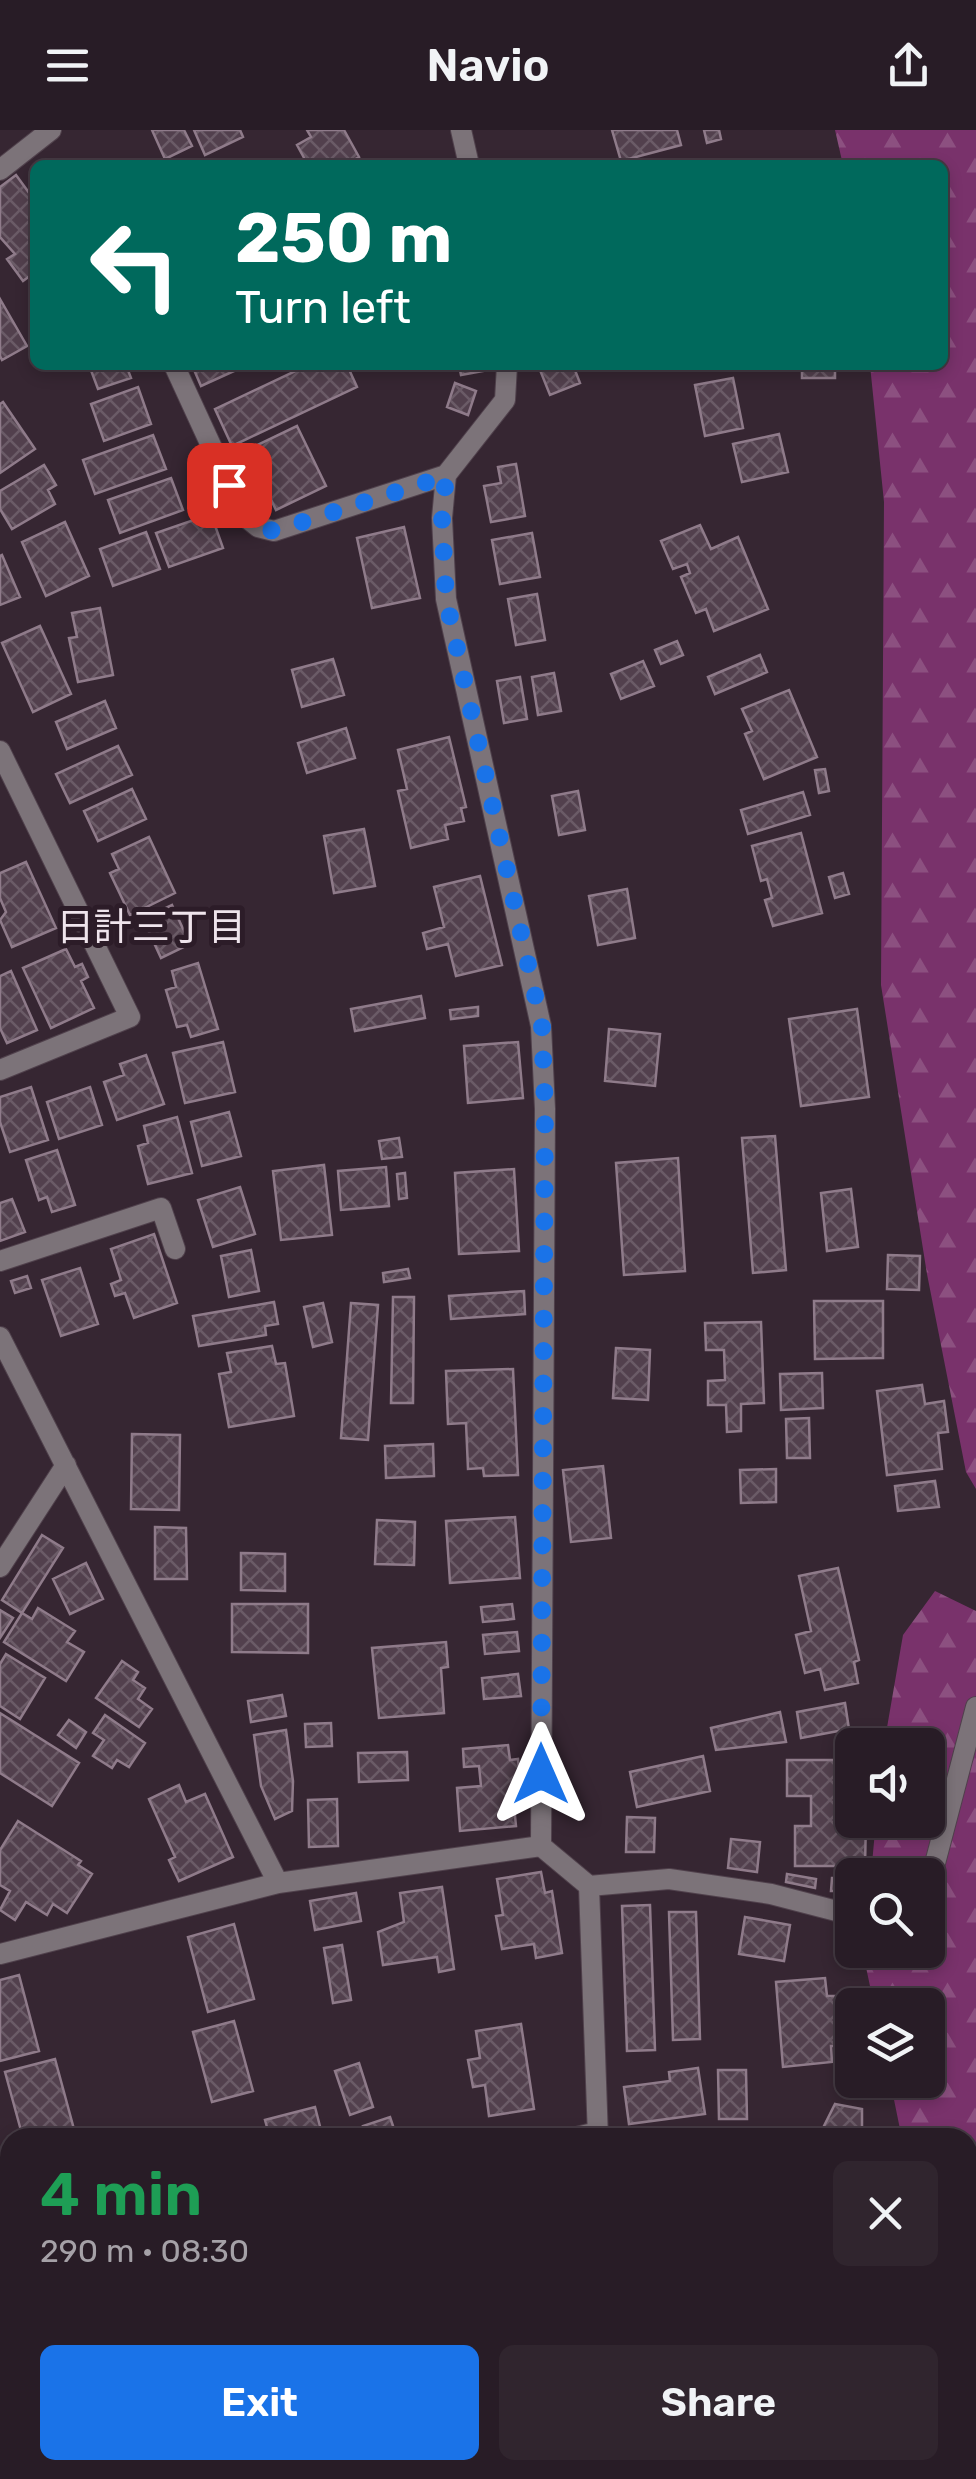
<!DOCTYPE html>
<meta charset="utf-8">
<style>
body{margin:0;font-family:Rubik,"Noto Sans JP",sans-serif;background:#30252e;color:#f1f3f6;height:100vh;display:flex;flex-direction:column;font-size:38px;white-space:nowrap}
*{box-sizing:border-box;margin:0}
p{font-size:32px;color:#a5a1a7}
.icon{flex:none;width:55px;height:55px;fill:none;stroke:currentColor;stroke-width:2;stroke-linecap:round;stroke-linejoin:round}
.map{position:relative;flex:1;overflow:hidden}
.drawer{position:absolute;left:0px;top:1998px;width:978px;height:352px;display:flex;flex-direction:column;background:#281c26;border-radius:30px 30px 0 0;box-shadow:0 5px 15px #0003,0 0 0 2px #443a43}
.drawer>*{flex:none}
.top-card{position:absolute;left:30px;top:30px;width:918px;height:210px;border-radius:15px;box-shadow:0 5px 15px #0003,0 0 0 2px #443a43;background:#00695c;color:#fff;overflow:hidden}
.buttons{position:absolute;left:835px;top:1598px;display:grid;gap:20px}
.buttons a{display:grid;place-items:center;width:110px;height:110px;border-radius:15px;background:#281c26;box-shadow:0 5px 15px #0003,0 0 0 2px #443a43;font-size:50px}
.pin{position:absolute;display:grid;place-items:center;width:85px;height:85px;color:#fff;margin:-42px;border-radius:20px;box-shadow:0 5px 15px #0006}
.me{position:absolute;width:110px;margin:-55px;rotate:0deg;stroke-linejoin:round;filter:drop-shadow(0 0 8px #0008)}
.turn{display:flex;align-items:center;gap:35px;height:210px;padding:0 40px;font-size:45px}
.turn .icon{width:130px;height:130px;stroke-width:2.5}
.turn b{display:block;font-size:70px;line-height:85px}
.round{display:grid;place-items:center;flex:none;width:105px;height:105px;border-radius:15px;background:#30252e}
.head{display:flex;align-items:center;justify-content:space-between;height:170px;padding:0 40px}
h1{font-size:60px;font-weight:600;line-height:75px;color:#1e9e55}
.primary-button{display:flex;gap:20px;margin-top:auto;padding:20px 40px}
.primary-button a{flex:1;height:115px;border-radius:15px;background:#1a73e8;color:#fff;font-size:40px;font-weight:600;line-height:115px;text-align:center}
.primary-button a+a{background:#30252e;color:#f1f3f6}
header{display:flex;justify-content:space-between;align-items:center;height:130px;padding:0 40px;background:#281c26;font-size:45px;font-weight:600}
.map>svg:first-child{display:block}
.forest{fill:url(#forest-firs)}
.park{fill:url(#park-crowns)}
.building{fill:url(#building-cross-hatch);stroke:#8f7b8a;stroke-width:2.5}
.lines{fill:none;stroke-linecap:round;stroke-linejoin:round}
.street-casing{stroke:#50414c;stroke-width:22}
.street{stroke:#7c7379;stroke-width:20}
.route{stroke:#1a73e8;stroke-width:18;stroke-dasharray:0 32.4}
.labels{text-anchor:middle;stroke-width:10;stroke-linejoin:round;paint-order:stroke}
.neighbourhood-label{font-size:38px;fill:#efe4ec;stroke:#2c1c28}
</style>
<header><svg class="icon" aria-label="menu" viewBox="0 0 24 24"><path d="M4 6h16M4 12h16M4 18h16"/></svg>Navio<svg class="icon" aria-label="share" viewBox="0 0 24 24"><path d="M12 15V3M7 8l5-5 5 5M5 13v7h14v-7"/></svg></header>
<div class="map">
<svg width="976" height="2349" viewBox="0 0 976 2349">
<defs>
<pattern id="forest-firs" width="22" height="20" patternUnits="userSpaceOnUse" patternTransform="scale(2.5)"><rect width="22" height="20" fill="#79326b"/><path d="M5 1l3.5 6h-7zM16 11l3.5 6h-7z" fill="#8c5080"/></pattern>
<pattern id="park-crowns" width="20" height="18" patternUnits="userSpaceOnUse" patternTransform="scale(2.5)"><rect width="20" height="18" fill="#79326b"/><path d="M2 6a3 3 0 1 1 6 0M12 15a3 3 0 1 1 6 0" fill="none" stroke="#8c5080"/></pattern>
<pattern id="building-cross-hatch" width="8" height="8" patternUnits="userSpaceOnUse" patternTransform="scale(2.5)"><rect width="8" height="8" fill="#52404d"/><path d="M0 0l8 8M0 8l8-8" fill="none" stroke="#6b5b67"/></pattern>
</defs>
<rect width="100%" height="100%" fill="#362632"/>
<path class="forest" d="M835,0h141v1359l-10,-17 -39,-198 -46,-289 3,-483 -14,-137h72v-200h-99z
M935,1461l41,20v537l-8,1v-11l-67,-4 -11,-54h38v-75h-54l-11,-52 65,-3v-75h-57l5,-55h52v-75h-44l19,-110z"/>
<path class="park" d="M171,2340h316l2,9h-313z"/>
<path class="building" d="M152,0h32l8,16 -27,13z
M194,0h46l3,7 -38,18z
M307,0h37l15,27 -14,8h-37l-11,-20 14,-8z
M612,0h65l4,15 -60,16z
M704,0h15l2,9 -14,4z
M16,45l19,26v71l-12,9 -16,-22 8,-5 -15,-17v-50z
M0,169l27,47 -25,14 -2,-4z
M89,235h37l5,13 -33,11z
M192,235h52l1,1 -44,20z
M308,235h39l10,22 -125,59 -17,-37z
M459,235h23l1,6 -22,4z
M538,235h35l7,18 -30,12z
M802,235h33v13h-33z
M733,248l10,50 -38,8 -10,-51z
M455,253l21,8 -8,24 -21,-8z
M138,257l13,37 -47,17 -13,-37z
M3,272l32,47 -35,24v-69z
M297,296l29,60 -50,24 -29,-60z
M779,304l9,38 -46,10 -9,-38z
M153,305l13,34 -71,25 -12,-34z
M516,334l9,52 -34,6 -7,-36 17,-3 -3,-16z
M44,335l12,20 -8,5 7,14 -43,25 -12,-20v-18z
M171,348l12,32 -63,23 -12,-33z
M211,384l12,34 -54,19 -13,-34z
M65,392l24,54 -43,20 -24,-54z
M700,395l11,24 27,-12 30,72 -54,22 -8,-22 -10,4 -15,-36 9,-4 -3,-9 -14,5 -12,-28z
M404,397l16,71 -48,10 -15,-70z
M146,402l14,37 -47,17 -13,-37z
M532,403l8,44 -40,7 -8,-44z
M2,425l18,42 -20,8v-49z
M537,464l8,46 -29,5 -8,-46z
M100,478l13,67 -35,7 -9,-44 8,-1 -5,-24z
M40,496l31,68 -38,18 -31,-69z
M677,511l6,14 -22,9 -6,-14z
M760,525l7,17 -52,22 -7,-17z
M333,529l11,36 -42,12 -10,-37z
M643,531l11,25 -33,13 -10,-25z
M554,543l7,38 -23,4 -6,-38z
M520,547l7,42 -23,4 -7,-42z
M789,560l28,67 -53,22 -19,-45 7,-3 -10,-22z
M105,571l11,27 -49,21 -11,-27z
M346,598l9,30 -48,15 -9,-30z
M449,607l17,70 -5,1 3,13 -19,4 3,14 -37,9 -13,-57 9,-2 -9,-39z
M118,616l14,29 -62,28 -14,-29z
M825,639l4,22 -10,2 -4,-23z
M132,659l14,30 -48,22 -14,-30z
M578,661l7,39 -26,5 -7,-39z
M803,662l7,23 -62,19 -7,-24z
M364,699l11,57 -41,7 -10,-57z
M801,703l21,80 -49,13 -8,-26 7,-2 -5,-19 -6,2 -9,-35z
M149,707l26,56 -45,22 -20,-42 9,-4 -7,-15z
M26,732l30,66 -44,19 -12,-27 6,-8 -6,-14v-25z
M843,743l6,21 -14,4 -6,-21z
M480,746l22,89 -46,11 -8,-32 -21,5 -4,-16 21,-6 -10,-40z
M627,759l8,49 -37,7 -9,-49z
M172,775l18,39 -29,14 -18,-39z
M66,819l9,18 7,-3 6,13 -7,4 13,27 -43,20 -28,-60z
M198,833l20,66 -27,8 -4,-12 -10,2 -11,-37 10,-3 -4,-16z
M11,841l26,59 -30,13 -7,-15v-52z
M421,866l4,22 -70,13 -4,-22z
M478,877v9l-27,3 -1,-9z
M857,879l12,88 -68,9 -12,-87z
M609,899l51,5 -5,52 -50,-5z
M223,912l12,50 -50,11 -12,-50z
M518,912l5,56 -55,5 -4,-57z
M146,925l18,49 -47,16 -13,-38 20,-7 -4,-11z
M31,957l17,53 -38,12 -10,-30v-25z
M90,957l12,38 -43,14 -12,-37z
M229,982l12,44 -39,10 -11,-44z
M177,987l15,56 -44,11 -10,-38 10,-3 -4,-17z
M775,1006l11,134 -33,3 -11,-135z
M399,1008l3,19 -20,2 -3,-18z
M57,1020l18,55 -23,7 -5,-15 -8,3 -13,-40z
M678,1028l7,113 -61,4 -8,-112z
M324,1035l8,70 -51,5 -8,-69z
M386,1037l3,39 -48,4 -3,-39z
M514,1039l5,82 -60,3 -4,-81z
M405,1043l2,25 -8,1 -2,-25z
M240,1057l15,47 -42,13 -15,-47z
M851,1059l7,58 -31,4 -6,-58z
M12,1069l13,33 -25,9v-38z
M154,1104l23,69 -43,15 -9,-25 -10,3 -4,-12 10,-4 -10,-31z
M251,1120l8,41 -30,6 -8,-41z
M888,1125l32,1 -1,34 -32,-1z
M80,1138l18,56 -37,12 -19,-56z
M408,1139l2,9 -26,4 -1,-9z
M27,1146l4,12 -16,5 -4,-12z
M524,1161l1,23 -74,5 -2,-23z
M393,1167h21l-1,106h-22z
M814,1171h69v57l-68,1z
M274,1172l4,22 -13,2 1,9 -67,11 -6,-30z
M323,1173l9,39 -19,5 -9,-40z
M351,1173l27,2 -10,135 -27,-2z
M761,1192l3,81 -23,1v27l-14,1 -1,-27h-18v-24l17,-1 -1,-30h-18l-1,-27z
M272,1216l4,18 9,-1 9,53 -65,11 -10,-53 12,-2 -4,-19z
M616,1218l34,2 -2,50 -35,-2z
M513,1239l5,106 -34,1 -1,-8 -15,1 -2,-46 -18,1 -2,-53z
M822,1243l1,35 -42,2 -1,-36z
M922,1255l3,19 19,-3 4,31 -10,1 4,36 -55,6 -10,-84z
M809,1288l1,40h-23l-1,-39z
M132,1304l48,1 -1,75 -48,-1z
M433,1314l1,32 -48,2 -1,-32z
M603,1336l8,72 -40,4 -8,-72z
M776,1339v33l-35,1 -1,-33z
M935,1351l4,26 -41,4 -3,-25z
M515,1387l5,61 -70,5 -4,-62z
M377,1390l38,2 -1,43 -39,-1z
M155,1397l31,1 1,51h-32z
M42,1405l21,13 -41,65 -20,-13z
M241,1423l44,1v37l-44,-1z
M86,1433l17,36 -33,15 -17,-35z
M838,1438l21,92 -5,2 4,21 -33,7 -5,-21 -15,4 -9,-38 15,-4 -12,-55z
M232,1474h76v49l-76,-1z
M512,1474l2,15 -31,3 -2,-15z
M38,1478l37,23 -8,11 17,10 -18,29 -62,-39 18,-29 10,6z
M0,1480l13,8 -13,20z
M517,1502l2,19 -34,3 -2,-19z
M446,1512l2,25 -7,1 3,45 -65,5 -7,-70z
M6,1524l39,24 -25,41 -20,-13v-42z
M122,1531l16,11 -5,8 12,8 -7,11 14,10 -13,18 -43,-29z
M518,1544l3,22 -37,3 -2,-21z
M282,1565l4,21 -35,6 -3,-21z
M845,1573l4,26 -48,9 -4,-26z
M780,1582l6,30 -70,8 -5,-22z
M0,1583l79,50 -27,43 -52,-33z
M105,1585l40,28 -16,24 -12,-7 -5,8 -19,-12 11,-16 -11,-7z
M69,1590l17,12 -10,16 -18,-13z
M331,1593l1,23 -26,1 -1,-23z
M286,1600l7,51 -1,30 -17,8 -14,-33 -7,-51z
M508,1615l2,15 8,-1 3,36h-8l3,31 -56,5 -3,-43 24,-2 -2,-20 -15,1 -1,-18z
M407,1622l1,28 -49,2 -1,-29z
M703,1626l7,35 -73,16 -7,-35z
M787,1630h65v60h14l-1,46h-70v-40h16v-30h-24z
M179,1655l7,17 19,-8 28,63 -54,24 -10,-21 6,-3 -26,-58z
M337,1669l1,47 -29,1 -1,-47z
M627,1687l28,1 -1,34h-28z
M18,1691l63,40 -3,4 14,9 -25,39 -14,-9 -6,11 -21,-13 -11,18 -15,-10 10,-19 -10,-6v-35z
M731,1709l29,3 -3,30 -29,-4z
M541,1742l4,21 7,-2 10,62 -26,5 -2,-14 -32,5 -6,-33 7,-1 -6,-36z
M787,1744l29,5 -1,9 -29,-6z
M832,1748h20v13h-21z
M442,1757l12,82 -15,3 -2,-15 -54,8 -5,-33 26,-10 -4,-29z
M356,1763l5,28 -46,9 -5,-29z
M650,1775l5,145 -28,1 -5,-145z
M669,1782h27l4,127 -27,1z
M745,1787l45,8 -6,36 -45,-7z
M234,1794l20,75 -46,13 -20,-75z
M342,1815l9,55 -18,3 -9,-55z
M19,1845l20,76 -39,10v-81z
M825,1848l2,18h9l4,50h-9l1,16 -49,5 -7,-85z
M234,1891l19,70 -41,11 -19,-70z
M521,1894l13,85 -45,7 -4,-31 -12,2 -5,-27 12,-2 -4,-27z
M55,1929l20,74 -52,5 -18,-66z
M359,1933l14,44 -23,8 -15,-44z
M698,1938l7,46 -76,10 -5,-37 46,-6 -1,-9z
M718,1940h28l1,49h-28z
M835,1974l27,5v29h-44z
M315,1977l8,31h-53l-5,-18z
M390,1987l7,21h-30l-4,-12z
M7,2098l3,70 -10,3v-71z
M100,2340h48l4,9h-48z
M509,2340h39v9h-40z
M694,2340h81l-1,9h-81z"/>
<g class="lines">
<g class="street-casing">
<path id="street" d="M461,0l8,35
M0,40l51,-40
M174,235l69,150 15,12 16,4 172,-56
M507,235l-2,35 -59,75 -4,43 4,81 95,427 4,83 -4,737
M0,621l130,266 -130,53
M0,1131l161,-53 14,41
M0,1207l278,546
M0,1437l66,-102
M589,1756l80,-7 102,15 81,21
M928,1760l48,-183
M0,1824l278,-71 263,-37 48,40 9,252
M573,2008l24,-6
M0,2052l10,15
M599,2349l1,-9"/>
</g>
<use href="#street" class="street"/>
</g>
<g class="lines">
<path class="route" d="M229,355c11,24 18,39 45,46l172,-55 -4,42 4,81 96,427 3,83 -4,665"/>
</g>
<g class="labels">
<g class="neighbourhood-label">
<text x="151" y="810">日計三丁目</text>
</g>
</g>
</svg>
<div class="buttons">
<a><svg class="icon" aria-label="sound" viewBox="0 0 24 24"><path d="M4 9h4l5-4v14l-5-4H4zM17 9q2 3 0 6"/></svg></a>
<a><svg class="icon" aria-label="search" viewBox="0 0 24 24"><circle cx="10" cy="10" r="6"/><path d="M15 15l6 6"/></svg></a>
<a><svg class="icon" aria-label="layers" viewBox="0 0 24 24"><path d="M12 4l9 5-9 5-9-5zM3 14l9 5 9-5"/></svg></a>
</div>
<div class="pin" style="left:229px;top:355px;background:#d93025"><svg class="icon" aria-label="arrive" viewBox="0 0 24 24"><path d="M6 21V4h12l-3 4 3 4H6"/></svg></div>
<svg class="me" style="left:541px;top:1644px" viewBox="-20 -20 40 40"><path d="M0-17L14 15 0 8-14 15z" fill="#1a73e8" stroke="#fff" stroke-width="4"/></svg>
<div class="top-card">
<div class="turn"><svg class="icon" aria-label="left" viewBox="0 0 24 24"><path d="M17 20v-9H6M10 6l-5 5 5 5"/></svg><div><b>250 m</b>Turn left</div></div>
</div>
<section class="drawer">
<div class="head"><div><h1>4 min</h1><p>290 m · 08:30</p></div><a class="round"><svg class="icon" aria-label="close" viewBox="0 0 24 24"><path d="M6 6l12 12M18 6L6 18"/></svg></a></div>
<div class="primary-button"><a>Exit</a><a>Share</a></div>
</section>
</div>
